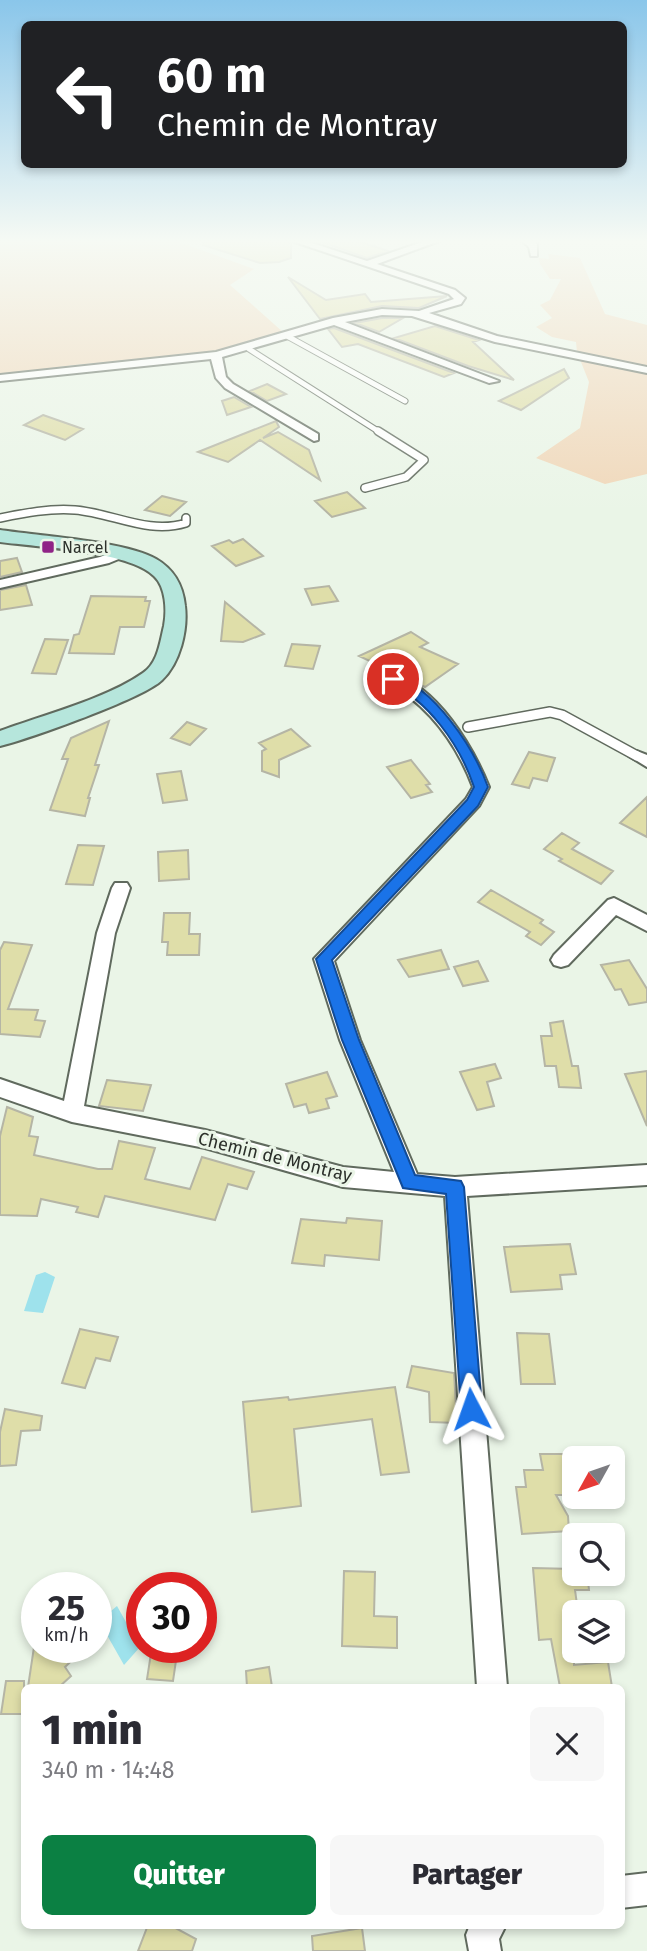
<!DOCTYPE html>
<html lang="fr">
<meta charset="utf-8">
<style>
body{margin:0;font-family:"Fira Sans",sans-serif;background:#f7f7f7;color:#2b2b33;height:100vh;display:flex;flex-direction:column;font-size:26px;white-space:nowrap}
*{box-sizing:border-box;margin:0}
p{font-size:23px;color:#7c7c81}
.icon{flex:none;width:38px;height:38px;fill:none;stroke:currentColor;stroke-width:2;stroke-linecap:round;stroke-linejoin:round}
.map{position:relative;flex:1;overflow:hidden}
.side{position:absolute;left:21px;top:1684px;width:604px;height:245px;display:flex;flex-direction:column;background:#fff;border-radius:10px;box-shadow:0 4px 10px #0003}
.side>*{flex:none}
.banner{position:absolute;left:21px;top:21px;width:606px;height:147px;border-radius:10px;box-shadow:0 4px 10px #0003;background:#202124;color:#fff;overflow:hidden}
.needle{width:46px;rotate:230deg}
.tools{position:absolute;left:562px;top:1446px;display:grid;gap:14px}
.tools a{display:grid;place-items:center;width:63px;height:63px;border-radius:10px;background:#fff;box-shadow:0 4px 10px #0003;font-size:35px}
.speed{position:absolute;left:21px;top:1572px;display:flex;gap:14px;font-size:35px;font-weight:700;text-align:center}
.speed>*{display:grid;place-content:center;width:91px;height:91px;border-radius:50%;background:#fff;box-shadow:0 4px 10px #0003;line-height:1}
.speed small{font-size:18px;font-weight:400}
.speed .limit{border:10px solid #d22;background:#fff;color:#111}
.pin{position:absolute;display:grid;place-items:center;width:60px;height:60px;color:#fff;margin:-30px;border:4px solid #fff;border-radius:50%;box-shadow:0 2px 7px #0007}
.me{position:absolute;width:77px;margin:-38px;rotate:356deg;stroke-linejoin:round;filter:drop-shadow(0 0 5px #0008)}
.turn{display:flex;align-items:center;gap:24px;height:147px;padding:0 21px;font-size:32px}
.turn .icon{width:91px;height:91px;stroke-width:2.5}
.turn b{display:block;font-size:49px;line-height:60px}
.round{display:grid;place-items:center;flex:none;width:74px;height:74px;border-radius:10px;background:#f7f7f7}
.summary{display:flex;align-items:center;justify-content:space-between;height:119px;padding:0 21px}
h1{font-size:42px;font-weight:800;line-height:52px}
.cta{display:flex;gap:14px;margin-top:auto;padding:14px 21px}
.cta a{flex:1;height:80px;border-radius:10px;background:#0b8043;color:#fff;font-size:28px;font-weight:800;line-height:80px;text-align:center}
.cta a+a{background:#f7f7f7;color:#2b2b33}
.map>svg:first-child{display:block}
.green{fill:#f0d7b9}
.water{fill:#9ee2ec}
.building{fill:#dfdea9;stroke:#b5b5a5;stroke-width:2}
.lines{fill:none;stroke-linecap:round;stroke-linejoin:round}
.lane-far2-casing{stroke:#606a5e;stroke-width:7}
.lane-far1-casing{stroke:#606a5e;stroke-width:10}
.lane-casing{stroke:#606a5e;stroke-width:12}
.street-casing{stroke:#606a5e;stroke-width:4}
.secondary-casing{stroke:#606a5e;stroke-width:4}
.lane-far2{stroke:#fff;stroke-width:5}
.lane-far1{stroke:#fff;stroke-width:7}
.lane{stroke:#fff;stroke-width:9}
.street{fill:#fff;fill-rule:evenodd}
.secondary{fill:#b6e6dc;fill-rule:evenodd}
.route{fill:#1a73e8;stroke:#114b97;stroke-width:2}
.poi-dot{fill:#8f2386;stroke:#eaf5e7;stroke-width:2.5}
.labels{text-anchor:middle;stroke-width:6;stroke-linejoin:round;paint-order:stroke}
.far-poi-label{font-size:16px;fill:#2c302b;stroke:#eaf5e7;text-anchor:start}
.street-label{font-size:18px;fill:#2c302b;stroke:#eaf5e7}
</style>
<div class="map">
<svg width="647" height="1951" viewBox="0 0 647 1951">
<rect width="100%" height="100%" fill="#eaf5e7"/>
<path class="green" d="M0,240h178l-2,1 78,28 -24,16 54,48 -71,20 -139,12 -74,10z
M548,254l32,4 25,56 42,11v149l-42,10 -69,-26 44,-30 9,-46 -12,-30 -1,-10 -24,-5 -16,-10 16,-9 -12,-13 10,-5 11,-21h-11l-10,-15 -1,-6 10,1z"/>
<path class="water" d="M45,1272l10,5 -12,36 -19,-2 12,-36z
M117,1606l23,41 -16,18 -25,-44z"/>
<path class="building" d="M204,240h82l5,4v14l-12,4 -19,1 -57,-18z
M316,240h39l33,11 -21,7z
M288,277l38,23 39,-6 6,8 76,-6 -28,12 -37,-2 -62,13z
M382,318h21l-24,14 -24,-9z
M435,326l44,14 -6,2 41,38 -46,-14 -74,-28z
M334,328l120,45 -10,4 -86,-33 -16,3 -14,-18z
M564,369l5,9 -48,32 -22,-9z
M267,384l19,10 -19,7 -17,-10z
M234,397l17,10 -24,8 -5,-14z
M43,415l40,14 -18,11 -41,-15z
M276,421l3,6 -16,11 15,-6 31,18 11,30 -60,-40 -32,22 -30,-10z
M347,492l18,16 -33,9 -17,-16z
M162,496l24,6 -16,14 -25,-6z
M243,539l20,17 -27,10 -24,-20 17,-6 4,3z
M17,558l5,14 -22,5v-16z
M26,585l6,20 -32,5v-20z
M329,586l9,15 -26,4 -7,-16z
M91,596l55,1 -1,4h5l-6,26h-24l-6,27 -45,-1 5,-18 5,-1z
M225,602l39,32 -21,8 -22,-1z
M411,632l17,11 -8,4 38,17 -33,23 -66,-31z
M45,639l23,1 -12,34 -24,-1z
M292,644l28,2 -7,23 -28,-3z
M109,721l-14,44h4l-11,33h2l-5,18 -35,-6 18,-51h-6l9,-21z
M187,722l19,7 -16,16 -19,-7z
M291,729l19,17 -31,14v17l-17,-6v-20l4,-2 -7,-6z
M529,752l26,6 -8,23 -14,-3 -4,10 -17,-4z
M411,760l19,24 -4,1 6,7 -21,6 -24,-31z
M181,771l6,29 -24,3 -6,-29z
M647,797v40l-27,-14z
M562,833l17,10 -7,6 41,22 -12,13 -42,-23 3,-2 -18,-10z
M78,845l26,1 -11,39 -27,-1z
M188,850l1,29 -30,2 -1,-29z
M491,890l52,30 -3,3 14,9 -13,13 -15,-9 4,-4 -52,-30z
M164,913h26l-1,21h11l-1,21h-32l1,-13h-6z
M4,942l28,3 -24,64 30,1 -3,10 10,1 -5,16 -40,-3v-84z
M441,950l8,19 -40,8 -11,-17z
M629,960l18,29v13l-18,3 -8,-16 -6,1 -14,-25z
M478,961l10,20 -25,5 -9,-19z
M563,1021l9,45h6l3,22 -22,-1 -3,-21h-11l-4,-30h11l-2,-13z
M495,1064l6,14 -14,4 7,24 -17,4 -17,-38z
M647,1071v55l-22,-52z
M327,1072l10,24 -11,3 3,9 -20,5 -3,-9 -12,3 -8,-23z
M107,1080l44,5 -8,26 -44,-5z
M7,1107l26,10 -4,19 9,1 -4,18 64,14h14l7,-28 36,7 -10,31 45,10 12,-32 52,15 -7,17 -19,-5 -13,36 -110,-24 -7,21 -22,-5 2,-5 -37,-8 -4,17 -37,-1v-79z
M347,1218l35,3 -3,39 -54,-5 -1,11 -32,-3 9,-44 45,4z
M570,1244l6,30 -16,1 2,14 -51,3 -7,-45z
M80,1329l38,8 -8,24 -14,-3 -11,30 -23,-5z
M517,1333l32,1 6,50h-34z
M412,1366l42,7 3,50 -27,-1 -1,-30 -22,-5z
M395,1387l14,85 -28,3 -9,-56 -78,10 7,77 -49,6 -9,-110 45,-5 1,3z
M5,1409l37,7 -2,14 -19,1 -5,34 -16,1v-34z
M540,1454h34v41h-18l12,21 1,15 -47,3 -6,-47h10l-2,-17h19z
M533,1568l41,1v4h13l2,17h-14l3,22h-4v53l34,-3 4,25h-52l-9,-48 -12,1z
M344,1571l31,1 -1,44 23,1v31l-55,-2z
M34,1647h52l-21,20 6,9 -12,11h-31z
M152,1647h26l-5,34 -26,-2z
M269,1667l3,20h-25l-1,-16z
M6,1681h18v33h-23z
M148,1925h22l26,14 -4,12h-54z
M362,1928l3,23h-52l-1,-15z"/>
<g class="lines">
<g class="lane-far2-casing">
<path id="lane-far2" d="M287,336l118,65
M249,349l132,84"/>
</g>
<g class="lane-far1-casing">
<path id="lane-far1" d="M365,488l41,-11 18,-17 -46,-29
M0,518c25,-5 50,-10 75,-8 38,3 73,25 111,13v-5"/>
</g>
<g class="lane-casing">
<path id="lane" d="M468,727l82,-15 12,3 75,41"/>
</g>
<g class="street-casing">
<path id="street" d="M289,240h14l64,21 61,-21h14l-65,24 78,26 10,8 -4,6 -32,9 68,23 150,31v6l-152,-31 -83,-26 -30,-1 -37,7 154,59 -10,2 -155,-58 -112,32 4,20 7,7 85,50v6l-4,1 -89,-53 -9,-10 -5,-19 -211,22v-6l216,-23 117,-34 49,-9 37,2 35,-12 -5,-5z
M521,240h11l5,4v12h-6l-2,-9z
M121,549l5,1v6l-17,7 -109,25v-8l100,-23z
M392,674c45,12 81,73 97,113l-10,19 -145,155 26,79 57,134 38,3 192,-12v20l-180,11 40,491h-30l-32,-491 -102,-9 -138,-39 -133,-26 -72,-25v-18l64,22 33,-168 15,-45 3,-5h12l3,5 -15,45 -31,173 121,24 138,37 51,5 -54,-132 -26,-81 152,-160 7,-12c-17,-45 -44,-81 -86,-105l-3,-3z
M637,751l10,4v12l-18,-11z
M614,898l33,17v16l-31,-16 -48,50 -7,2 -7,-2 -3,-5 3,-5 54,-55z
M647,1873v32l-26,3v-32z
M470,1925h36l-7,14 2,12h-32l-3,-16z"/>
</g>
<g class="secondary-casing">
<path id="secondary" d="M0,530c39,6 125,11 156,29 19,11 27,27 29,47 3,24 -5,57 -23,74 -18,18 -133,59 -162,66v-15c43,-16 106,-32 143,-58 15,-10 17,-31 21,-47 3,-15 2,-39 -10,-50 -25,-25 -117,-29 -154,-34z"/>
</g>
<use href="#lane-far2" class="lane-far2"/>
<use href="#lane-far1" class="lane-far1"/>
<use href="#lane" class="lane"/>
<use href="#street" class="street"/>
<use href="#secondary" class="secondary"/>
</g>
<linearGradient id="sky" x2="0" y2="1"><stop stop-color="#8ac6ea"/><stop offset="0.47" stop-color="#f6faf4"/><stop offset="1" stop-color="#f6faf4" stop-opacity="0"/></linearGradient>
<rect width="647" height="513" fill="url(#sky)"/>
<path class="route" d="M393,675c41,12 81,73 95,112l-10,19 -146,154 27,80 56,135 46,6 3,6 18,222 -3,7 -8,3 -7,-3 -3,-7 -15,-215 -43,-6 -61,-148 -26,-81 151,-159 7,-13c-14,-42 -46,-87 -86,-105v-6z"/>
<rect class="poi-dot" x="41" y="540" width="14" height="14" rx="3.5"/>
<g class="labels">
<g class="far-poi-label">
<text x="62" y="553">Narcel</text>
</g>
<g class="street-label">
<text transform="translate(275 1157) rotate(14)" y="6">Chemin de Montray</text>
</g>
</g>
</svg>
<div class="tools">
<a><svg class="needle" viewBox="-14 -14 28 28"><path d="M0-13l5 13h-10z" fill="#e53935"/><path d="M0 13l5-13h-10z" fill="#7c7c81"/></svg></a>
<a><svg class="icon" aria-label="search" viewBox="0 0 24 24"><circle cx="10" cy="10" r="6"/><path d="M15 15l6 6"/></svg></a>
<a><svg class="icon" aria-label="layers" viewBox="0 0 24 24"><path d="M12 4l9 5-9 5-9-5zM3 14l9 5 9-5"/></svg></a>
</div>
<div class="speed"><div>25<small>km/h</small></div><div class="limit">30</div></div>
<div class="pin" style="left:393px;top:679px;background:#d93025"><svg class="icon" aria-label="arrive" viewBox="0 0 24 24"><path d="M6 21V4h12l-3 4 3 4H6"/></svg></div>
<svg class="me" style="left:471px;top:1409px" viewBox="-20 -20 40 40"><path d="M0-17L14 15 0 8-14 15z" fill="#1a73e8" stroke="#fff" stroke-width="4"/></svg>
<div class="banner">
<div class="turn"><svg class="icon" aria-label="left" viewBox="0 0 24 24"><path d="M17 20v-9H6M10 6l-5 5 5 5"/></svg><div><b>60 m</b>Chemin de Montray</div></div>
</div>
<section class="side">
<div class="summary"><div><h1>1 min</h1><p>340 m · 14:48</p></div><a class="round"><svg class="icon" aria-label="close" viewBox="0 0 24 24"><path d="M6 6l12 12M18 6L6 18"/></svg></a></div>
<div class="cta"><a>Quitter</a><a>Partager</a></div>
</section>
</div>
